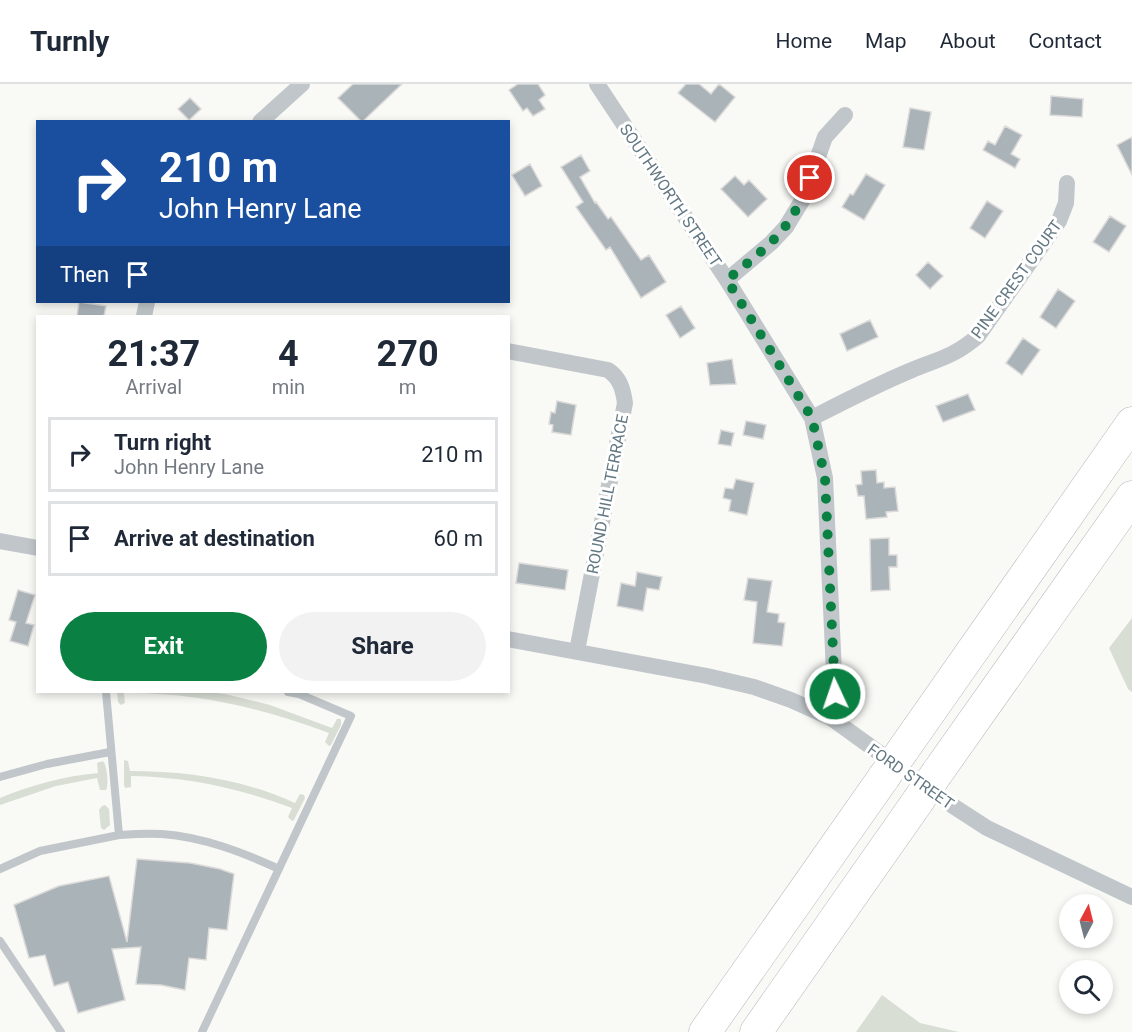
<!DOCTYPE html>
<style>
body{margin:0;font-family:Roboto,sans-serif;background:#f2f2f3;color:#1f2937;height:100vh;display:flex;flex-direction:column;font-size:22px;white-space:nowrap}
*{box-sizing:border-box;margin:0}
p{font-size:20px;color:#747a83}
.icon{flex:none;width:33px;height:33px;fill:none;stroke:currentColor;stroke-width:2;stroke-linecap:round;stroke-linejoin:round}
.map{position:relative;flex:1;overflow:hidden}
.drawer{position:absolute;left:36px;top:231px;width:474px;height:378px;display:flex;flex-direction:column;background:#fff;border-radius:0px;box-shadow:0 3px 9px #0003}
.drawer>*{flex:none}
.top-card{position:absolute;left:36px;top:36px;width:474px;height:183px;border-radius:0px;box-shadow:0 3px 9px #0003;background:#1a4fa0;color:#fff;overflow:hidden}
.needle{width:39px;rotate:7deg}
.controls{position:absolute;left:1059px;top:810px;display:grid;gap:12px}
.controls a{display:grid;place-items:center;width:54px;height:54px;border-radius:50%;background:#fff;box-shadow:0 3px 9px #0003;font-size:30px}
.pin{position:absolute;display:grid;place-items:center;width:51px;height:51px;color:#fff;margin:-26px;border:3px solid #fff;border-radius:50%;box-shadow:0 2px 6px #0007}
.me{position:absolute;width:66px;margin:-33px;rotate:357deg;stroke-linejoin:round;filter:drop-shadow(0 0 4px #0008)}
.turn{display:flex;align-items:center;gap:21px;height:126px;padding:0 24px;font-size:27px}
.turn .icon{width:78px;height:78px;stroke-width:2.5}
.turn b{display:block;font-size:42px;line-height:51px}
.then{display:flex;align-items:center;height:57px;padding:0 24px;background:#0003;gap:12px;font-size:22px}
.eta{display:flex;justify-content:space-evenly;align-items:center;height:102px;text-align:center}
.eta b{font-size:36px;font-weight:700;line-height:42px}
.action{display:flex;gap:12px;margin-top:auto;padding:12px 24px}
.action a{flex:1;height:69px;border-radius:36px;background:#0b8043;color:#fff;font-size:24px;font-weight:700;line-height:69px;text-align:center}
.action a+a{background:#f2f2f3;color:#1f2937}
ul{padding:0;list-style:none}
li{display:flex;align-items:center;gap:18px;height:75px;margin:0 12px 9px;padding:0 12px;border:3px solid #e0e1e3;border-radius:0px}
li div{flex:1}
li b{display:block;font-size:22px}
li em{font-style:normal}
header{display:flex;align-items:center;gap:36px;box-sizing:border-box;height:84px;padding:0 30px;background:#fff;border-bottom:2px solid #e0e1e3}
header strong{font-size:28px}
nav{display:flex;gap:33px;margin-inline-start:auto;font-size:21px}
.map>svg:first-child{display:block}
.green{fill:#d9ded5}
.building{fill:#a9b3b8;stroke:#dbdad9;stroke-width:1.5}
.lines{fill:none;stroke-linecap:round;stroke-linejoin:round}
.highway-casing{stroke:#b3b9bc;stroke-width:33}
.lane{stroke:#c0c6c9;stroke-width:8}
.street{stroke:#c0c6c9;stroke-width:16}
.highway{stroke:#fff;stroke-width:32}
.highway-bridge-casing{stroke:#b3b9bc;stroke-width:33;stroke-linecap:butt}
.highway-bridge{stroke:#fff;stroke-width:32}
.route{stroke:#0b8043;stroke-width:10;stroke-dasharray:0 18}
.labels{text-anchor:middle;stroke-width:6;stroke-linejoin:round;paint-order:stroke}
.street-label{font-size:16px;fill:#637882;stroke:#fff}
</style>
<header>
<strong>Turnly</strong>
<nav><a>Home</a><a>Map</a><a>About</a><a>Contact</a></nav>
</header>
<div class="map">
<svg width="1132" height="948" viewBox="0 0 1132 948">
<rect width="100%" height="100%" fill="#f9f9f6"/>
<path class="green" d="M1132,534v74l-4,-3 -19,-41z
M117,608h93l15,2 45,11 62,23 5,-9h4v6l-10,20 -2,1 -4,-4 4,-9c-67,-25 -133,-41 -205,-40l1,10 -4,2 -3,-3z
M124,676l4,1 2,10c56,0 113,8 165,32l5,-9 4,1 1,3 -11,22 -2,1 -4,-4 4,-9c-53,-20 -105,-31 -161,-32v11l-6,1 -1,-3z
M103,677c4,4 6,24 3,29h-6l-3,-12 -41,8 -56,19v-7c31,-13 65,-22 98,-25l-1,-10z
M105,721l4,4 1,16 -6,5 -3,-2 -2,-18 3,-4z
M882,911l38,28 39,9h-103z"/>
<path class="building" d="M353,0h49l-40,38 -24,-24z
M518,0h20l7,11 -6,5 6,9 -12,7 -6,-8 -4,3 -14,-21z
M686,0h13l12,10 8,-10 16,13 -20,25 -37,-29z
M1051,12l32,3 -1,18 -32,-2z
M190,14l11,11 -12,11 -11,-11z
M910,24l21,4 -7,38 -21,-3z
M1005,42l17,9 -11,19 9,5 -5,9 -32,-18 5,-9 7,4z
M1132,53v38l-15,-30z
M581,71l9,16 -10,6 15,26 1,-1 12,17 3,-2 30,43 8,-5 17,27 -25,16 -31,-51 -4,3 -30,-43 7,-5 -22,-35z
M530,80l12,22 -17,10 -13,-21z
M866,90l19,11 -21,35 -22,-13 8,-13 3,1z
M735,92l9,9 5,-5 18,19 -19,18 -27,-28z
M987,117l16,10 -18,27 -15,-10z
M1110,132l16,10 -17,26 -16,-10z
M928,178l15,14 -13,13 -14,-14z
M1058,205l17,12 -19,27 -16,-11z
M79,218l27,4 -2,10h-27z
M681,222l14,22 -15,10 -14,-23z
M870,236l8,17 -31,14 -7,-17z
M1023,254l17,12 -18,25 -16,-12z
M732,275l4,25 -26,1 -3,-22z
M968,310l7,16 -32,12 -7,-16z
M557,317l19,4 -5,30 -19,-3 1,-7 -4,-1 2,-12 4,1z
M746,337l20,4 -3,14 -20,-4z
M721,346l13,3 -3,13 -13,-2z
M876,386l1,13 7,-1v6l11,-1 3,24 -12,1 1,5 -21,2 -2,-23h-6l-2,-11 6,-1 -1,-13z
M736,395l18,4 -7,32 -18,-4 2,-11 -8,-2 2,-10 8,1z
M889,454v17h8v12h-8l1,23 -19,1 -1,-52z
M519,479l49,7 -3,20 -49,-7z
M637,488l25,5 -3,13 -12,-2 -4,23 -26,-5 4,-23 14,3z
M748,494l24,3 -5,31 12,2 -1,8 7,1 -3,23 -29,-3 4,-41 -13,-2z
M18,506l17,5 -9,28 8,2 -6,21 -18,-5 6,-19 -7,-2z
M137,775l53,4 30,6 14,5 -7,56 -18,-2 -3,32 -17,-2 -4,32 -24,-5 -25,-1 5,-37 -29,2 13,51 -47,13 -10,-31 -14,4 -9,-31 -16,3 -15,-53 45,-19 50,-10 18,66z"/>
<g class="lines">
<g class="highway-casing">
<path id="highway" d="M903,666l229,-327
M937,689l195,-276
M705,948l179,-255
M756,948l162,-231"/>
</g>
<path class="lane" d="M106,608l13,143c14,-1 29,-2 43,-1 41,3 80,18 117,35
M0,693l47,-13 63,-12
M0,785l40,-18 79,-16
M0,857l61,91
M202,948l149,-316 -52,-22 -11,-2"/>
<path class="street" d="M597,0l130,196 85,138 13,60 10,216 -4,24
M260,38l42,-38
M727,196l44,-37 15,-16 17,-28 22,-62 20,-22
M144,232l3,-14
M508,267l100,19c12,8 15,19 17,33l-48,248
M812,334c33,-17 66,-34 100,-48 27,-11 43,-14 66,-34l81,-115 7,-18 1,-20
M0,457l38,7
M508,555l199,37 47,11 37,13 40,18 122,88 34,22 145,69"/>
<use href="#highway" class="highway"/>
<g class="highway-bridge-casing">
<path id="highway-bridge" d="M884,693l19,-27
M918,717l19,-28"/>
</g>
<use href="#highway-bridge" class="highway-bridge"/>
</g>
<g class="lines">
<path class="route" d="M810,94c-20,55 -40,66 -83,102l85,138 13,60 10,216"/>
</g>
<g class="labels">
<g class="street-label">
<text transform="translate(671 111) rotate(56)" y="6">SOUTHWORTH STREET</text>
<text transform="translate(1016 195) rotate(-54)" y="6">PINE CREST COURT</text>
<text transform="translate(607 410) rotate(-79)" y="6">ROUND HILL TERRACE</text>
<text transform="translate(911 692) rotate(35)" y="6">FORD STREET</text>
</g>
</g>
</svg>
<div class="controls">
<a><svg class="needle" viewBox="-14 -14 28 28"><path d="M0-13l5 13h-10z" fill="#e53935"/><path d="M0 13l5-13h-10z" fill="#747a83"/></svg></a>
<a><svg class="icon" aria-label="search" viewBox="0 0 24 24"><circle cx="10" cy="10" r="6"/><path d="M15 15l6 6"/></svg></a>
</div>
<div class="pin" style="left:810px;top:94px;background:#d93025"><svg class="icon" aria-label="arrive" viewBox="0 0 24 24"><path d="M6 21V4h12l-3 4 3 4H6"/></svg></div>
<svg class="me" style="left:835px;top:610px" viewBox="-20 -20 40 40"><circle r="17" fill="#0b8043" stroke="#fff" stroke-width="3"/><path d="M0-11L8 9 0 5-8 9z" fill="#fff"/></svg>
<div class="top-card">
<div class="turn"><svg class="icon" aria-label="right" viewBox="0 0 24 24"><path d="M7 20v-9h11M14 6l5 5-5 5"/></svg><div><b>210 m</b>John Henry Lane</div></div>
<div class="then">Then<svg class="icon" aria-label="arrive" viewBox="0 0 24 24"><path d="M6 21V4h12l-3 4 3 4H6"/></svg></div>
</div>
<section class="drawer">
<div class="eta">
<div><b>21:37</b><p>Arrival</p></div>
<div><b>4</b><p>min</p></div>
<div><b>270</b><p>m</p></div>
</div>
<ul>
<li><svg class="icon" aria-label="right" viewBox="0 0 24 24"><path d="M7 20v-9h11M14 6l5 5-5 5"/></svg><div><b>Turn right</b><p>John Henry Lane</p></div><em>210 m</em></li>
<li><svg class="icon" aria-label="arrive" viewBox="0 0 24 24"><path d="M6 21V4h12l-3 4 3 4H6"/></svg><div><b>Arrive at destination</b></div><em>60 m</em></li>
</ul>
<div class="action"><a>Exit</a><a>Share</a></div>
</section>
</div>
